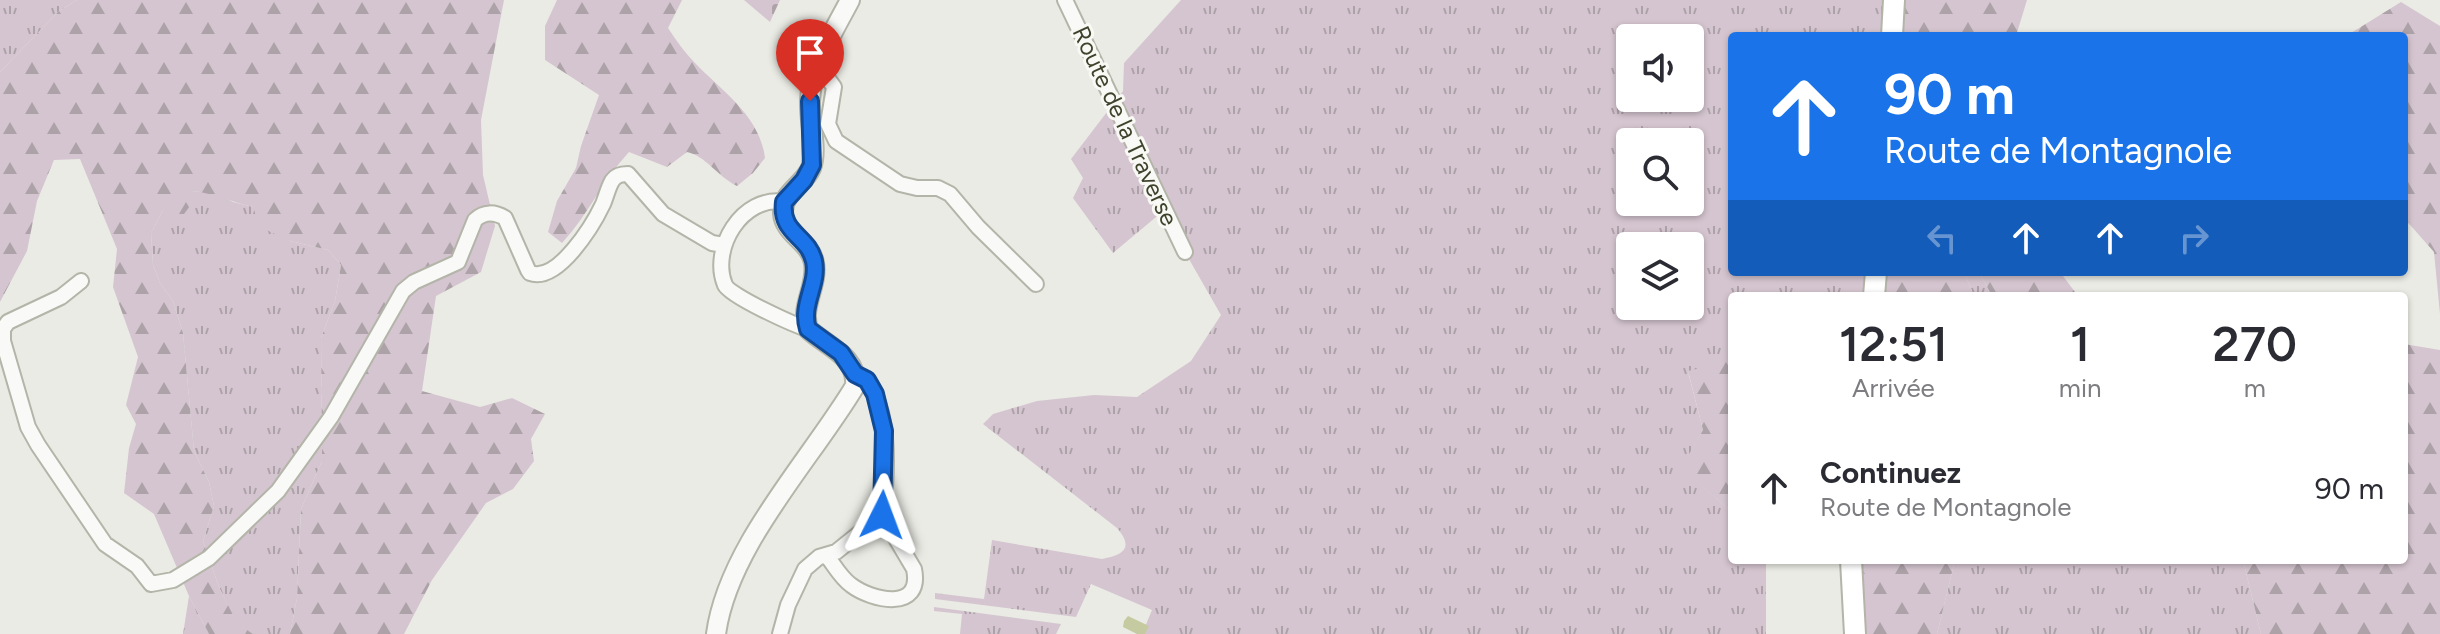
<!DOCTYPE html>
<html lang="fr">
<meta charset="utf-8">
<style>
body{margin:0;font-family:Figtree,sans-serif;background:#f7f7f7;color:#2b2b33;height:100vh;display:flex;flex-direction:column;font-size:30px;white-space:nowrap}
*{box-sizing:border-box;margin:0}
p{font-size:26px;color:#7c7c81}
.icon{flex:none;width:44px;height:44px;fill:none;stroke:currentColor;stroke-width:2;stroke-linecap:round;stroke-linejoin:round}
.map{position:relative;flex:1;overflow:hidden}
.side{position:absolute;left:1728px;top:292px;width:680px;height:272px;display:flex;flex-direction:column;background:#fff;border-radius:8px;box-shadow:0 2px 6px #0004}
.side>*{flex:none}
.top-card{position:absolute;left:1728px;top:32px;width:680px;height:244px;border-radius:8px;box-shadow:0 2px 6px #0004;background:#1a73e8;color:#fff;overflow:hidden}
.controls{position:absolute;left:1616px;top:24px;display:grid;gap:16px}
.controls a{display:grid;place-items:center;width:88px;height:88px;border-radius:8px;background:#fff;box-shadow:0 2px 6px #0004;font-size:40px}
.pin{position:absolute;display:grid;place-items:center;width:68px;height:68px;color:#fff;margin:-82px -34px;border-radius:50% 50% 50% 0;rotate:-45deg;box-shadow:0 0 8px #0007}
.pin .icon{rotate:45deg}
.me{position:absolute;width:88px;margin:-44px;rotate:3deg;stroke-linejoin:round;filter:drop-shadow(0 0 6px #0008)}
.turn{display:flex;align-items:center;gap:28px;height:168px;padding:0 24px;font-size:36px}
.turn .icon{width:104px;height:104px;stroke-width:2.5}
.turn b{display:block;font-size:56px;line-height:68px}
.lanes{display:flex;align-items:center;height:76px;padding:0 24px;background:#0003;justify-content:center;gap:40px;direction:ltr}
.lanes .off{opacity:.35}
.eta{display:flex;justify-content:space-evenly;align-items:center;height:136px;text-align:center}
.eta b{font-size:48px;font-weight:600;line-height:56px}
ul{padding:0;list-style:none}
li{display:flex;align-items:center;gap:24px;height:120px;padding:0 24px}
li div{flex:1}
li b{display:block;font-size:30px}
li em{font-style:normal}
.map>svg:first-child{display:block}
.grass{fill:url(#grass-tufts);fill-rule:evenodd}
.forest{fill:url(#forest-firs)}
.cemetery{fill:url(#cemetery-stones)}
.water{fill:#c6caa0}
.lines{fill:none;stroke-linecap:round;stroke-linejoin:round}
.minor-casing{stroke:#b3b5a9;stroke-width:18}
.tertiary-casing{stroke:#b3b5a9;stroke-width:22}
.secondary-casing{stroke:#b3b5a9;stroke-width:24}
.minor{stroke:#f9f9f7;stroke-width:14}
.tertiary{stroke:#f9f9f7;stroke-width:18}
.secondary{stroke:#fff;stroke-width:20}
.route-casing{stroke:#114b97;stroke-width:20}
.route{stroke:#1a73e8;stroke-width:14}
.labels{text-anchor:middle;stroke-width:6;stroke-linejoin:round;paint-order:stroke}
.street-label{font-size:24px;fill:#3e432c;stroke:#f8f8f4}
</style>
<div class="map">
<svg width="2440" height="634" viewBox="0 0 2440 634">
<defs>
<pattern id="grass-tufts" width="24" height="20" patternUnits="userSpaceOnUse" patternTransform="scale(2)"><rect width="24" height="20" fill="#d5c5d0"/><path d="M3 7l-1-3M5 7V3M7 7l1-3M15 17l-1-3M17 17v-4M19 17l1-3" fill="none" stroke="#aea2a9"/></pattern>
<pattern id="forest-firs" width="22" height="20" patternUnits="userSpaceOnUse" patternTransform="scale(2)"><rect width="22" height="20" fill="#d5c5d0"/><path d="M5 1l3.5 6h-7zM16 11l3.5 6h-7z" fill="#aea2a9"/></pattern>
<pattern id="cemetery-stones" width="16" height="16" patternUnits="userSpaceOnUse" patternTransform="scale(2)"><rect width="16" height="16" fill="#d5c5d0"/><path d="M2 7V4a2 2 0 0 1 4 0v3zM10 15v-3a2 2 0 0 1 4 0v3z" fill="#aea2a9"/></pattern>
</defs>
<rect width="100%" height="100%" fill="#eaebe4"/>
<path class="grass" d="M0,0h77l-19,12 -58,60z
M1181,0h719l-4,36h-164v236h138l-2,24h-136l-1,65 -43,11 15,58 -21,38 50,44v48h34v74h-624l10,-24 -61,-26 -15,33 -141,-18v-6l49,6 8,-59 110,19c22,-4 32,-11 15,-31l-134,-104 10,-10 44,-13 57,-6 43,2 54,-36 30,-46 -59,-103 -49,41 -40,-55 10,-20 -12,-19 52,-68 1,-28zM1630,38h60v60h-60zM1630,142h60v60h-60zM1630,246h60v60h-60z
M191,191l25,2 17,9 20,5 37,34 38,9 13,15 -6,36 -14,37 1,123 -21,48 -4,89 -7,36h-37l-16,-10 -18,-37 -16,-46 11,-35 -5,-24 -15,-31 -11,-118 -10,-32 -13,-18 -7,-18 -2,-32 12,-23z
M1964,272h15l13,24h-18z
M1955,560h288l18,74h-324z
M189,596l20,38h-26z
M934,607l127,17 -5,10h-96l2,-20 -28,-3z"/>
<path class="forest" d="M77,0h427l-23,120 2,55 12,51 -14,46 -45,24 -14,95 58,16 32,-9 33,16 -14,25 3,22 -21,28 -27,14 -54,77 -28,54h-114l7,-36 4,-89 21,-48 -1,-123 14,-37 6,-36 -13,-15 -38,-9 -30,-14 -7,-20c-22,-5 -39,-14 -61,-16l-2,15 -9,12 -18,-8 -12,23 2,32 7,18 13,18 10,32 11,118 15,31 5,24 -11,35 16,46 18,36 16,11h-44l-20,-38 -35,-82 -30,-21 5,-45 7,-24 -10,-19 12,-48 -25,-70 4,-38 -37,-90 -26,1 -17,41 -10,50 -27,51v-230l58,-60z
M557,0h125l-14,28c8,12 17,25 27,35 27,28 65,53 70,95l-12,15 -16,13c-19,-9 -31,-30 -50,-34l-20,15 -38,-15c-26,28 -41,63 -67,91l-14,-11 9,-31 19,-33 5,-22 18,-51 -54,-35v-34z
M1900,0h127l-11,36h-120z
M2401,2l39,24v288l-6,-62 -30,-34v-182h-53v-3z
M1870,272h94l10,24h-106z
M1979,272h81l18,24h-86z
M2404,344l36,6v284h-179l-18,-74h161z
M1732,358v154l-51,-44 22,-38 -15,-59 42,-10z
M1853,560h102l-18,74h-78z"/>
<path class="cemetery" d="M744,0h36l-10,22z"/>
<path class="water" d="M1128,616l21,10 -4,8h-8l-14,-7 1,-6z"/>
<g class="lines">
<g class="minor-casing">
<path id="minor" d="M1065,0l120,252
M818,70l8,6 8,11 -6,37 8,17 64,43 17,4h21l12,6 28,33 58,57
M784,202c-42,-7 -74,47 -59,83 5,11 69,40 83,44
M81,281l-20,16 -53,25 -5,7v12l25,86 10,18 67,99 32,22 14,18 22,-4 36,-22 69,-67 53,-74 72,-126 11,-9 44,-20 17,-42c9,-9 20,-8 30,-2l23,52 2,3c28,10 63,-48 73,-69 3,-7 5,-16 9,-23 4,-6 9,-7 16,-7l35,40 49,29 12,2
M827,556c7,9 14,22 24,29 21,16 72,27 63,-16l-32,-54
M780,634l8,-29 17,-36 14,-12 17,-5 46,-37c5,-36 12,-123 -27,-141"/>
</g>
<g class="tertiary-casing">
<path id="tertiary" d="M716,634c12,-88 94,-173 139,-248 3,-30 -29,-40 -47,-57 -8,-23 10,-43 6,-66 -3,-21 -30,-29 -31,-50 -1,-21 21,-28 28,-45 7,-19 -2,-46 -1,-67 1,-35 24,-70 40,-101"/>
</g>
<g class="secondary-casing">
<path id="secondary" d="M1892,36l2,-36
M1874,296l2,-24
M1851,560l4,74"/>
</g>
<use href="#minor" class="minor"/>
<use href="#tertiary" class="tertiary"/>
<use href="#secondary" class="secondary"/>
</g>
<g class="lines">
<g class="route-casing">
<path id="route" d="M810,101l2,64 -8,15 -20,22c-4,32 24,33 30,59 5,23 -14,44 -6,68l33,24 14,21 12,6 8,14 9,37 -2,84"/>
</g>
<use href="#route" class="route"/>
</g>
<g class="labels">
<g class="street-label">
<text transform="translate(1125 126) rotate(65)" y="8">Route de la Traverse</text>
</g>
</g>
</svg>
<div class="controls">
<a><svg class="icon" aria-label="sound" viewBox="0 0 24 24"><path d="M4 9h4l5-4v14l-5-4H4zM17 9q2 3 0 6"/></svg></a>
<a><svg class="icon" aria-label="search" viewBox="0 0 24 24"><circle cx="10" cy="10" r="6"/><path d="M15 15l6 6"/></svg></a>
<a><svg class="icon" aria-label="layers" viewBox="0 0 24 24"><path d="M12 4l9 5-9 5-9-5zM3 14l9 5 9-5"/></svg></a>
</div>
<div class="pin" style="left:810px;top:101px;background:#d93025"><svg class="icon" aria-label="arrive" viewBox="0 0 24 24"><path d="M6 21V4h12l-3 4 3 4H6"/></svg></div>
<svg class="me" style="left:882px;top:515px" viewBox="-20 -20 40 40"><path d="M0-17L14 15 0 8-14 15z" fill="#1a73e8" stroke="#fff" stroke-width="4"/></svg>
<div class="top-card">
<div class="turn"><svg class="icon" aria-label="ahead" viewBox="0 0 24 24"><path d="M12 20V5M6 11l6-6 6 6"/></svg><div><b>90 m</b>Route de Montagnole</div></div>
<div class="lanes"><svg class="icon off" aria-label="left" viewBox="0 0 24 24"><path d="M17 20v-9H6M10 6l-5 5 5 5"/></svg><svg class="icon" aria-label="ahead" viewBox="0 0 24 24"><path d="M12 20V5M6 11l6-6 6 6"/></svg><svg class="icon" aria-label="ahead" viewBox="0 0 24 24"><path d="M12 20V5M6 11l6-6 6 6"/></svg><svg class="icon off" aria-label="right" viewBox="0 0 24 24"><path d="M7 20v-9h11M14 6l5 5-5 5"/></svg></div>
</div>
<section class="side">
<div class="eta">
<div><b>12:51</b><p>Arrivée</p></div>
<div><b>1</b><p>min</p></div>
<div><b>270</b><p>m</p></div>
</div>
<ul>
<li><svg class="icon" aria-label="ahead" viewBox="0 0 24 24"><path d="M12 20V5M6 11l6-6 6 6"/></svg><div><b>Continuez</b><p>Route de Montagnole</p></div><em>90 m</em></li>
</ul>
</section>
</div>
